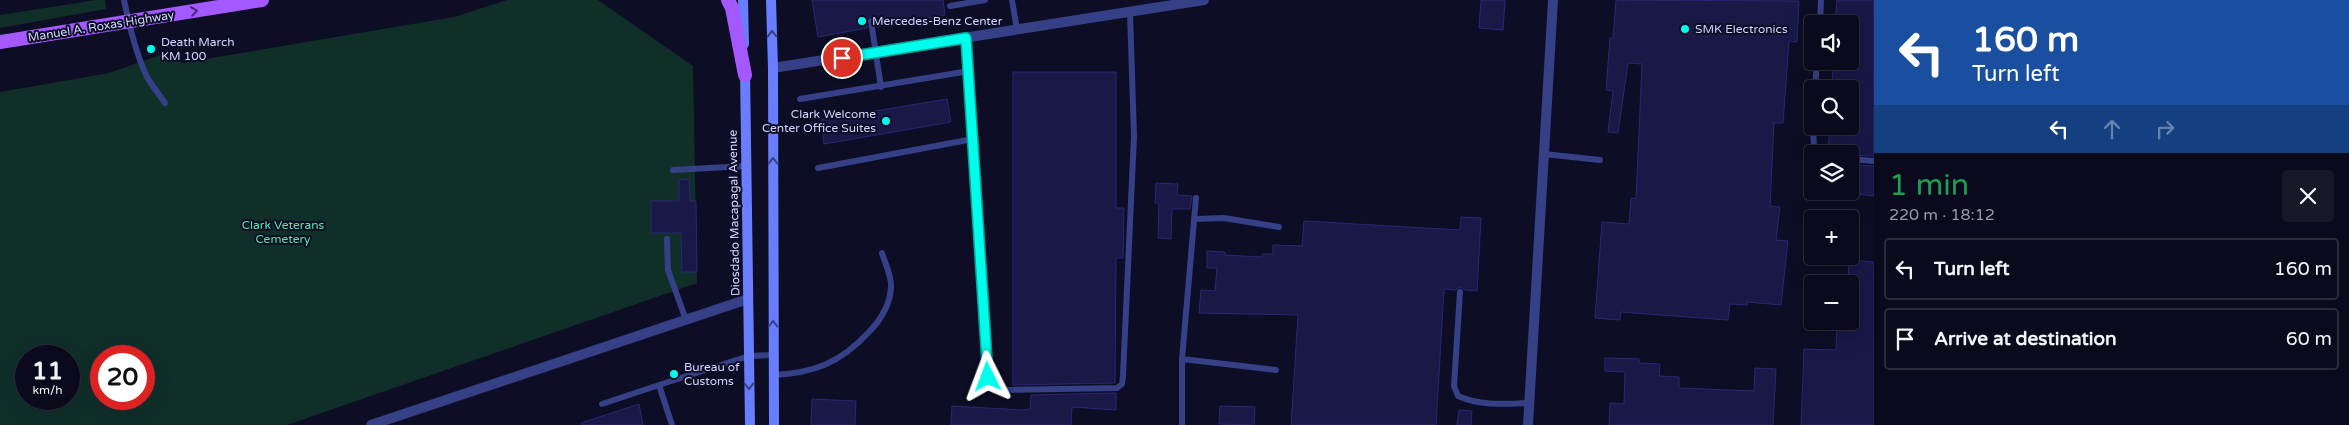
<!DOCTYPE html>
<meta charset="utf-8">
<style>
body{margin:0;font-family:"Varela Round",sans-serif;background:#181829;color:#f1f3f6;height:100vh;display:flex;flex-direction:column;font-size:19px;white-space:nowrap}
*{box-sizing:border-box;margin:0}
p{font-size:16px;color:#999aa3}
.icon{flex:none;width:28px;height:28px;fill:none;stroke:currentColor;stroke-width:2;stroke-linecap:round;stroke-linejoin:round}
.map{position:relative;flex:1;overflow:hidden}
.drawer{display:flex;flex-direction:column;background:#0a0a1c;width:475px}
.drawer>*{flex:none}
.banner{background:#1a4fa0;color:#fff;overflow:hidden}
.fabs{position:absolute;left:1804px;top:15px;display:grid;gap:10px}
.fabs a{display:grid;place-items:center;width:55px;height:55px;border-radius:5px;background:#0a0a1c;box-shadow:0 5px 20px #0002,0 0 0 1px #2a2b3b;font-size:25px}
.speed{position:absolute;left:15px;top:345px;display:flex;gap:10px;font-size:25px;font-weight:700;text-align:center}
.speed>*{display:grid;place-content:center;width:65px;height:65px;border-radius:50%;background:#0a0a1c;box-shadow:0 5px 20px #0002,0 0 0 1px #2a2b3b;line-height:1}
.speed small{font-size:12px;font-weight:400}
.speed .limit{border:8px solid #d22;background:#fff;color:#111}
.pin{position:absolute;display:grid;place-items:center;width:42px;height:42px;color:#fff;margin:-21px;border:2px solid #fff;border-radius:50%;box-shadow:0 1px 5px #0007}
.me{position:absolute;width:55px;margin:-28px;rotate:357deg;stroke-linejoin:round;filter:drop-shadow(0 0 4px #0008)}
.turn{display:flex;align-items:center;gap:18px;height:105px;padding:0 15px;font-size:22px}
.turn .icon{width:65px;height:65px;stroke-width:2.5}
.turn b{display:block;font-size:35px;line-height:42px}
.lanes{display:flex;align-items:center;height:48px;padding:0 15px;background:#0003;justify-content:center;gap:25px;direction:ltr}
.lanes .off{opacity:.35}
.round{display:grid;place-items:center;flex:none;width:52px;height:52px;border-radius:5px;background:#181829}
.head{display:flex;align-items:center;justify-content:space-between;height:85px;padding:0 15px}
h1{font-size:30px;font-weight:600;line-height:38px;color:#1e9e55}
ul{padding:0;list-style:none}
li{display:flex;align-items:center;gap:15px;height:62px;margin:0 10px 8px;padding:0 5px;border:2px solid #2a2b3b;border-radius:5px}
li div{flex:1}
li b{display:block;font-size:19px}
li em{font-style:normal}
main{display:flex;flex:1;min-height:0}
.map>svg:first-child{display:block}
.green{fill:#102f29;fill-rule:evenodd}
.building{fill:#191847;stroke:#2a2875}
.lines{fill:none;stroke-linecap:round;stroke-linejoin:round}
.service{stroke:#354087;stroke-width:6}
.minor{stroke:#354087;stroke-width:10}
.secondary{stroke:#687eff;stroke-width:10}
.primary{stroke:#a458ff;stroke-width:14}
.oneway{stroke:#492b7c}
.oneway2{stroke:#364087}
.route-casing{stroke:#00a498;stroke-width:12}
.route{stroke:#00fcea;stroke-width:9}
.poi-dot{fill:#00fcea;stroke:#0d0d25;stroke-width:2}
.labels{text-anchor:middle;stroke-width:4;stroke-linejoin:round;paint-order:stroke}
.poi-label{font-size:12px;fill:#d1d4ff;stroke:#0d0d25;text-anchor:start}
.street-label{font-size:12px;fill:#d1d4ff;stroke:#0d0d25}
.park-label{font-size:12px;fill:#55e7aa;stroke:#0d0d25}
</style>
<main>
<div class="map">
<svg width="1874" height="425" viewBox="0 0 1874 425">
<rect width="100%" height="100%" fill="#0d0d25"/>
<path class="green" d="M96,0h9l1,9 -106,19v-13z
M507,0h91l95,66 4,217 -410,142h-287v-333l109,-19 60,-21 13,11 272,-46zM26,356h43v43h-43zM101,356h43v43h-43z"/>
<path class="building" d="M812,0h131l2,15 -68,12 -2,-9 -5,-2 -4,4 1,8 -49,9z
M1481,0h24l-2,30 -24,-2z
M1616,0l183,1 -2,41 -8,-1 -6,82h-9l-4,83 10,1 -4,33 12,1 -7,64 -34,-3v3l-17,-1 -2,16 -107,-8 -1,8 -25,-2 7,-96 27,2 2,-26 5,1 6,-135 -14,-1 -10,70 -10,-1 5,-41 -7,-1 4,-52h3z
M1837,0h37v156l-46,-2 2,-28h20v-37h-18l1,-28h17v-37h-15z
M1013,72h103v136h8l-1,50h-7l-1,125 -102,2z
M947,99l4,23 -127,22 -3,-24z
M1858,165l16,1v30l-18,-2z
M689,179l1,22h6l1,71h-15l-1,-39h-30v-32h28v-21z
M1156,183l22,1 -1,11 15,1 -2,13h-18l-1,30 -13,-1 1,-35h-4z
M1461,217l20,1 -4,73 -12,-1 -5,-3 -4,3 -12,-1 -8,136h-145l7,-110 -99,-2 2,-23 14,1 2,-23h-10v-17l18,1v3l37,2v-3h11v-9l29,1 2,-25 156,9z
M1849,260l25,2v163h-73l3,-76 32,1 1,-29h13v-37h-2z
M1605,358l34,1v4l21,1 -1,12 20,1v11l75,3 1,-23 21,1 -3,56h-164l1,-22 14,1 1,-32 -20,-1z
M1116,393v17l-44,-3 -1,18h-120l1,-19 71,4 7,-1 1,-14z
M812,399l44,2 -1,24h-44z
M639,404l4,21h-61l-1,-2z
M1220,406l35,1 -1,18 -35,-1z
M1459,410l13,1 -1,14h-14z"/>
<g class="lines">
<path class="service" d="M124,0c5,25 12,54 23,77 5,9 12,17 18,26
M1012,0l5,30
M950,6l35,-6
M871,21l10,66
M1820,24l1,-24
M966,38l22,339 6,8 11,5 112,-2 5,-4 1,-8 11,-240 -4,-123
M1815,89l2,-28
M800,99l169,-28
M1813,126l1,22 4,6
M1544,154l56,6
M1850,159l24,2
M818,168l155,-29
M673,170l73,-4
M1194,219l30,-1 55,9
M667,239l1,31 18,50
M1460,292l-6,94 4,10c22,10 47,8 71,7
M1182,359l94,11
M773,375c41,-2 67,-12 95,-42 13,-13 22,-27 23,-46 1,-10 -6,-24 -9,-34
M659,385l90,-29 24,-1
M602,404l57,-19 13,40
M1182,425v-66l14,-161"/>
<path class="minor" d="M773,68l431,-68
M371,425l377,-126
M1528,425l25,-425"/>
<path class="secondary" d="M743,0l1,44
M771,0l2,68 1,357
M745,69l5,356"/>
<path class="primary" d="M728,0l4,8 13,67
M0,42l262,-42"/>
</g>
<defs><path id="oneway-chevron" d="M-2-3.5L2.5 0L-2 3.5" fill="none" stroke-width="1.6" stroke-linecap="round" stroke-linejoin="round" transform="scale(1.25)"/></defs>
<use class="oneway" href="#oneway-chevron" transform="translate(194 11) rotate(-9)"/>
<g class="oneway2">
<use href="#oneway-chevron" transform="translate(772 34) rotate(-92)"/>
<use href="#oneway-chevron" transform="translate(773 161) rotate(-90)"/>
<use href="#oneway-chevron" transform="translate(773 324) rotate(-90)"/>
<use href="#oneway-chevron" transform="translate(749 386) rotate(89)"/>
</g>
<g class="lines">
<g class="route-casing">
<path id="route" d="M842,58l124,-20 22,339"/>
</g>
<use href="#route" class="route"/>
</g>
<g class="poi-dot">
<circle cx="862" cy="21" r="5"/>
<circle cx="1685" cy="29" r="5"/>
<circle cx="151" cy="49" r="5"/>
<circle cx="886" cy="121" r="5"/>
<circle cx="674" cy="374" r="5"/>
</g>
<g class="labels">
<g class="poi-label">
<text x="872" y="25">Mercedes-Benz Center</text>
<text x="1695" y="33">SMK Electronics</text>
<text x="161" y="46">Death March<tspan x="161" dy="14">KM 100</tspan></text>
<text x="876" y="118" text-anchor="end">Clark Welcome<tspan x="876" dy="14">Center Office Suites</tspan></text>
<text x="684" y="371">Bureau of<tspan x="684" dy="14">Customs</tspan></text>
</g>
<g class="street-label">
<text transform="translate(101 26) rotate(-9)" y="4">Manuel A. Roxas Highway</text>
<text transform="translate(734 213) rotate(-91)" y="4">Diosdado Macapagal Avenue</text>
</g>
<g class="park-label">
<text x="283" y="229">Clark Veterans<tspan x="283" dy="14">Cemetery</tspan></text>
</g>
</g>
</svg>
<div class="fabs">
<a><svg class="icon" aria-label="sound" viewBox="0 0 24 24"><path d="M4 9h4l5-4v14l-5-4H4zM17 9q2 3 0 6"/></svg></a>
<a><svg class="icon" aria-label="search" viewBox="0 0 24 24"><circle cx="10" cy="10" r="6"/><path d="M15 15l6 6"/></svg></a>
<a><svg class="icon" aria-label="layers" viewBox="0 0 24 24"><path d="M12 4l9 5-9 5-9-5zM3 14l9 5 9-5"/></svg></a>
<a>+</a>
<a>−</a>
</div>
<div class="speed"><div>11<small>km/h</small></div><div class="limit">20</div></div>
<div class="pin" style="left:842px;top:58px;background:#d93025"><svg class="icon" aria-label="arrive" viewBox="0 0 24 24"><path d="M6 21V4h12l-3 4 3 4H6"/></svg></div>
<svg class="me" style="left:988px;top:377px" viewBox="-20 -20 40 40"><path d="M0-17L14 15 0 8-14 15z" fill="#00fcea" stroke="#fff" stroke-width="4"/></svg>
</div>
<section class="drawer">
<div class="banner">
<div class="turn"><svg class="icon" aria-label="left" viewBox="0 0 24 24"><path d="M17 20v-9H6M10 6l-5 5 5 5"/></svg><div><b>160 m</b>Turn left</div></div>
<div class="lanes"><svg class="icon" aria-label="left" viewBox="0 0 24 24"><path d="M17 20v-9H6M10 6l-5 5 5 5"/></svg><svg class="icon off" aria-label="ahead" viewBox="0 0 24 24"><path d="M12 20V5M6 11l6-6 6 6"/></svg><svg class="icon off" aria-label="right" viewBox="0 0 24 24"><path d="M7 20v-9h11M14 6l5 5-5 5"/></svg></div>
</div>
<div class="head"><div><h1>1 min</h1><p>220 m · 18:12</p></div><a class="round"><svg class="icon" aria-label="close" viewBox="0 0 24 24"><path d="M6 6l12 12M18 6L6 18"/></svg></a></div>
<ul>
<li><svg class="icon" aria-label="left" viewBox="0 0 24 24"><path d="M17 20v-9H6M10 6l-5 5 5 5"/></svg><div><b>Turn left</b></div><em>160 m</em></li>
<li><svg class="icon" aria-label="arrive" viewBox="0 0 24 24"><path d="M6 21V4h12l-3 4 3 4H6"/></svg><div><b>Arrive at destination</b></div><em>60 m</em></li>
</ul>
</section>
</main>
